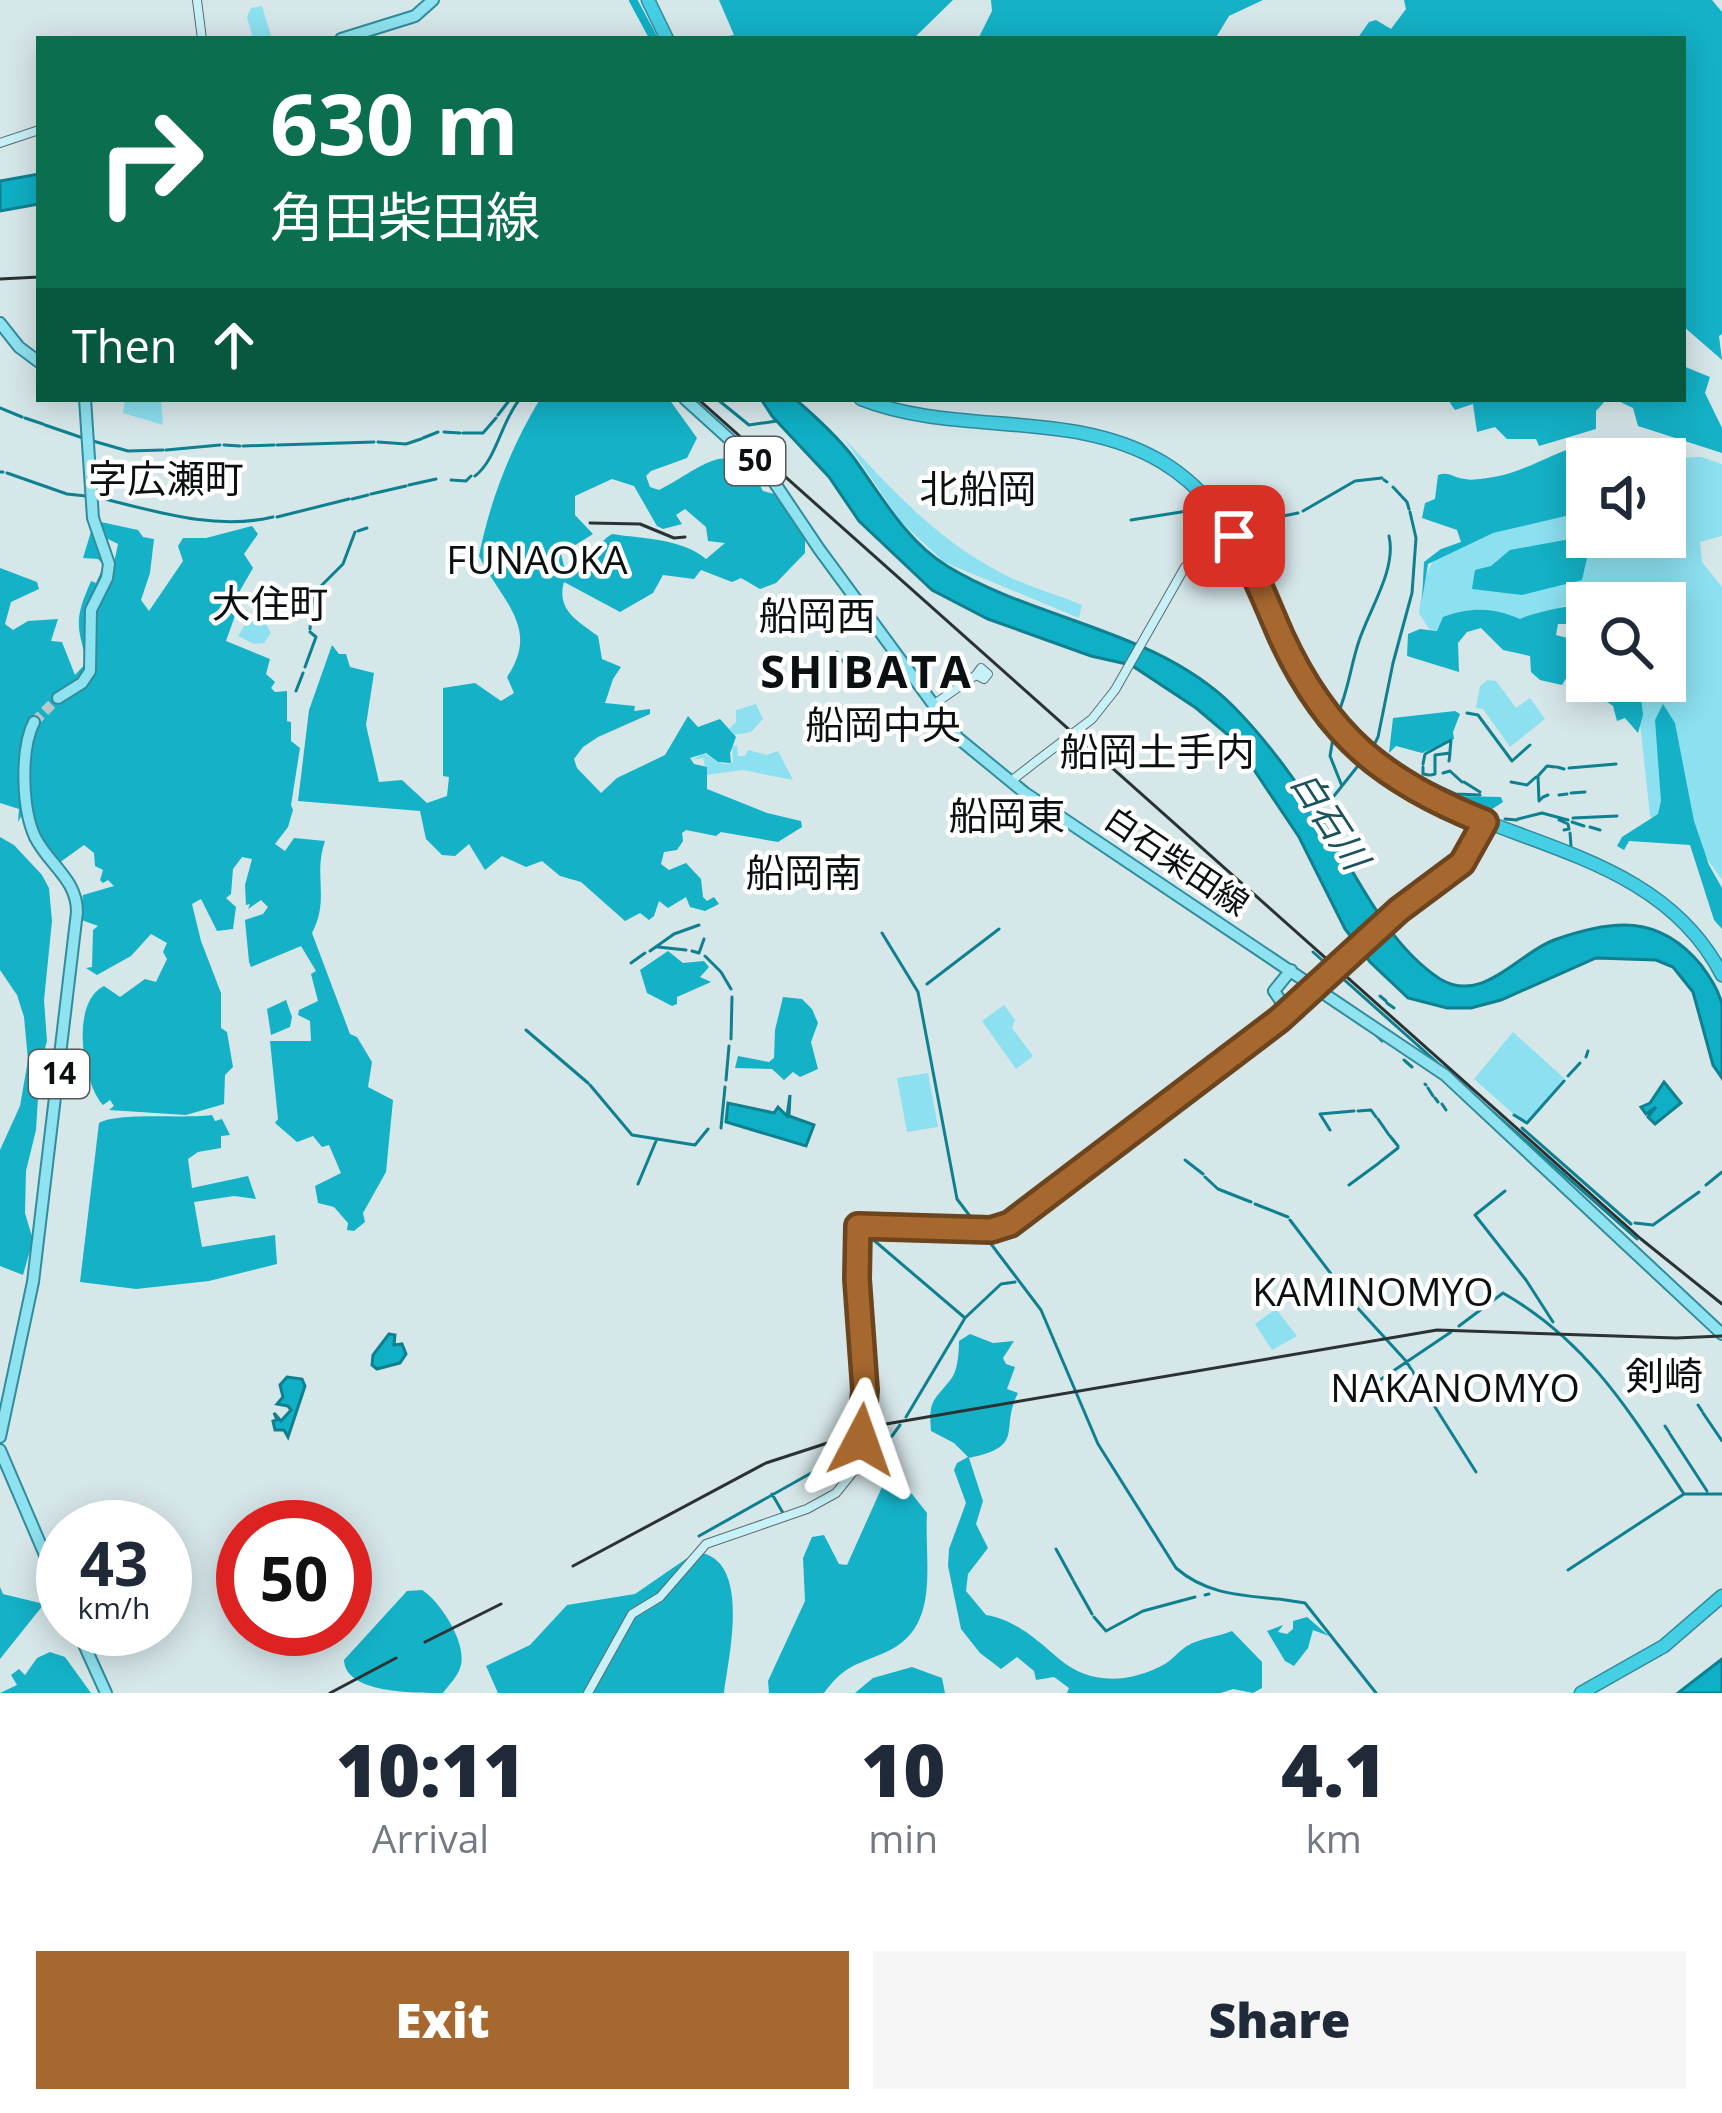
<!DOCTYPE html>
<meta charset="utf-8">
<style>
body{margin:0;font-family:"Open Sans","Noto Sans JP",sans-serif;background:#f6f6f7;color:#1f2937;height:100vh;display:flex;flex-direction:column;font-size:45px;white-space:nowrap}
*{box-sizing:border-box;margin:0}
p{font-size:39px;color:#747a83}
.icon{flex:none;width:66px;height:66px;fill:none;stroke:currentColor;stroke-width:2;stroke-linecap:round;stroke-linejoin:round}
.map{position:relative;height:1693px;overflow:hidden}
.details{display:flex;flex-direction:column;background:#fff;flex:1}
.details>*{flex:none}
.hud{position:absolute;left:36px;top:36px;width:1650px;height:366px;border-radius:0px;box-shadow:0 6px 30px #0003;background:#0b6e4f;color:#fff;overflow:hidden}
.fabs{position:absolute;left:1566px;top:438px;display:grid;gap:24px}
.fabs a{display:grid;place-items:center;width:120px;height:120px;border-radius:0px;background:#fff;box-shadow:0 6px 30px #0003;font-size:60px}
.speed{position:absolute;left:36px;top:1500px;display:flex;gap:24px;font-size:60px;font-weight:700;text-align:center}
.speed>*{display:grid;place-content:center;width:156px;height:156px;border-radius:50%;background:#fff;box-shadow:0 6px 30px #0003;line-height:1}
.speed small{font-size:30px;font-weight:400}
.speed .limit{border:18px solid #d22;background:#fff;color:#111}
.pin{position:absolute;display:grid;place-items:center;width:102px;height:102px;color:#fff;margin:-51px;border-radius:24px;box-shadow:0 6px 18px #0006}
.me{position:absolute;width:132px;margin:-66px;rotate:4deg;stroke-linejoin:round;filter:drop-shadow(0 0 9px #0008)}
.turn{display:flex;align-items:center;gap:42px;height:252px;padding:0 36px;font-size:54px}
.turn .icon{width:156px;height:156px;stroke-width:2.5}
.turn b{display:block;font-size:84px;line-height:102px}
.then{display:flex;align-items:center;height:114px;padding:0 36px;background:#0003;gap:24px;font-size:45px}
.eta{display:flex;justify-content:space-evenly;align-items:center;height:204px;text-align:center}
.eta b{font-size:72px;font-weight:800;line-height:84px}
.cta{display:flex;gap:24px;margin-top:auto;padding:24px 36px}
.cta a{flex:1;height:138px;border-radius:0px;background:#a6682e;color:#fff;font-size:48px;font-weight:800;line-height:138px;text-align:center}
.cta a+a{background:#f6f6f7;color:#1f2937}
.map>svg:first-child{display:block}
.green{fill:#8ce0f0}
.forest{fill:#14b1c7;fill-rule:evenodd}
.water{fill:#0fafc5;stroke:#0e808f;stroke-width:3}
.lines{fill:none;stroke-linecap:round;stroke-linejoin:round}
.stream{stroke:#0e808f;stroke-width:3}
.river{stroke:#0fafc5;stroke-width:8}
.primary-tunnel{stroke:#b8c7ca;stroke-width:10;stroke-dasharray:10 5;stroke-linecap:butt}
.secondary-casing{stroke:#5c6b6e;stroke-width:10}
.primary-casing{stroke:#318c9b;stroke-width:14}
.highway-casing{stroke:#318c9b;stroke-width:15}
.secondary{stroke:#c7f1f7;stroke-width:8}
.primary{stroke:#8fe2ef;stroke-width:10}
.highway{stroke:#45cfe5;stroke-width:12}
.rail{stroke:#2a3233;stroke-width:3}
.secondary-bridge-casing{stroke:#5c6b6e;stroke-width:10;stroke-linecap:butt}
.secondary-bridge{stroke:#c7f1f7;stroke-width:8}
.route-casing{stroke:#6c441e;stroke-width:30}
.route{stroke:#a6682e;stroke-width:21}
.labels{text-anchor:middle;stroke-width:9;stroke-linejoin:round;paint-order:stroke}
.shield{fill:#fff;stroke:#545859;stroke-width:3}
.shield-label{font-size:30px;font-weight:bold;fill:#0b1112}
.street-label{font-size:33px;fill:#0b1112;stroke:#fff}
.water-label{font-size:36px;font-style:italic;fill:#1b535d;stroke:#fff}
.quarter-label{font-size:39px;fill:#0b1112;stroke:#fff}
.district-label{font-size:45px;font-weight:bold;letter-spacing:3px;fill:#0b1112;stroke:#fff}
</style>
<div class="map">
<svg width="1722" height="1693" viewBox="0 0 1722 1693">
<rect width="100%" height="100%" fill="#d6e7ea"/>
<path class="green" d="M262,6l10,33h-19l-6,-22 4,-9z
M125,399h36l2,26 -40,-12z
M844,438c45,49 91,99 150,131 27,16 59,24 88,36l-3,13 -135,-56 -43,-40z
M1701,457l21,7v72l-22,6 2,20 20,25v293l-21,-30 -51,-34 -11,-103 1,-32h25v-78l-87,-2 -58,20 -81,10 -10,-2 -10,-16c2,-16 5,-41 16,-54 14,-16 125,-47 152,-54v32h78v-78h-13z
M249,618l17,6 5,9 -7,10 -10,1 -16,-8z
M1488,680l8,1 20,27 14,-10 15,21 -35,28 -27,-38 -7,-1 4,-22z
M756,704l7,15 -12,13 -17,3 -5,-6 7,-7v-12z
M732,745l5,1 1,10h7l3,-6 19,5 11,-4 15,29 -51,-10 -35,5 -4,-17 -11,2 12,-7c10,6 17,15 29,9z
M1004,1005l11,15 -3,8 21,28 -17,13 -34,-48z
M1513,1032l51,46 -39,46 -51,-45z
M928,1073l10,54 -31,5 -10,-54z
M1276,1309l21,27 -25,14 -17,-26z"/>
<path class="forest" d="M719,0h234l-40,39h-203l24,-4z
M991,0h272l-34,16 -14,23h-237l14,-28z
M1404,0h308l10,12v322l-3,2 3,24 -39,-34v-287h-326l12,-17 7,-2 15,9 15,-20z
M1683,366l27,11 -5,16 17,35v25l-84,-27 -5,-18 -19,-9h69z
M540,399h129l28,39 -10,20 -36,13 -5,5 4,11 9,3c42,-21 75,-60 104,1l15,4 27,45v13l-29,30 -16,6 -19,-11 -9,4 -31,-12 -7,9 -31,-4 -10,18 -33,19 -56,-30c-8,28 14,39 34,54l4,23 19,8 -8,12 -8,24 30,3 -1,5 16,-2v5l-52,23 -15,10 -9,12 3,9 24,25 16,-15 48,-23 23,-39 10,11 22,-8 16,18 -6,16 1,10 -13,-1 -12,-9 -16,5 4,6 13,3v22l60,24 34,8 1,6 -24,15 -57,-10 -5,4 -30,-6 -4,3 1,8 -6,9 -13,2 -3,12 8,6 17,-7 15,16 2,18 4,4 7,-4 5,7 -14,7 -15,-4 -4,-10 -18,11 -9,-7 -5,15 -5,4 -9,-7 -15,8 -44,-39 -21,-6 -18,-15 -16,6 -24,-11 -17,14 -16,-26 -14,12 -13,-1 -16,-16 -6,-28 -122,-10 11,-91 23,-65 7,9h7l4,13 24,6 -8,52 13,57 23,-2 25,23 20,-7 2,-19 -6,-1v-88l32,-5 26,18 13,-8 -7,-16c34,-50 -6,-76 -28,-121 11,-56 32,-109 61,-157zM612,479l22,7 23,40 6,3 19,-5 -6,-9 9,-6 21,18 2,14 17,2 -19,16c-25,-21 -63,-20 -94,-25 -14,7 -17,26 -28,37h-12l-8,-5 -3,-12 32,-20 -18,-19v-19z
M1452,399h155l-11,12v18l-57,17 -3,-7h-29l-12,-12 -18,5 -4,-28 -18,6 -5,-7z
M1603,441l21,18h-37v52l-94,22 -65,31 -6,36 2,-38 17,-13 20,-7 -4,-12 -35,-12 3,-15 10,-4 3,-24c13,-4 14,3 27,4 7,2 21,-1 29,-2 39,-7 68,-32 109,-36z
M101,522l37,8 5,7 11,2 -4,34 -9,27 8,11 34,-50 -5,-15 5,-8h23l46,-12 6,8 -14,20 9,14 -19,33 3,9 -11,31 44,18 -4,15 9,8 -4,6 4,4 12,-1v30l4,1v19l9,7 -9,57 2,5 -5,17 -13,17 10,7 9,-13 31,3c-12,35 5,58 -13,92l38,101 7,3 15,25 -4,25 25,13 -7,72 -23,41 2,9 -11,9 -7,-1 1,-7 -14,-16 -16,-4 -3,-17 26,-13 -12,-28 -7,2 -9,-11 -16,6 -22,-19 3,-4 -8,-78h41l-1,-20 -12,-6 1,-5 19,-9 -7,-27 5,-3 -15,-25 -50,21 -2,-5 -4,-42 18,-6 5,-7 -7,-7 -13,9 2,-5 -4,1 -1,-20 7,-26 -10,-2 -9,12 -2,25 -5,4 10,9 -3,22 -16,2 -16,-32 -9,5 9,37 20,52v35l6,4 6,35 -8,8 -1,29 -38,11 -77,-5 5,-4 -4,-6 -7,5c-21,-23 -33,-103 1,-119l16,11 25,-18 11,3 11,-23 -4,-7 4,-9 -16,-9 -20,22 -34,19 -11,-7 6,-1 1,-37 5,-4 -19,-7 4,-24 31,-9 -6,-6 -5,3 -3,-3 3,-10 -8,-4 -1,-13 -10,-8 -25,18 -23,-30 -10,-76 8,-35c-18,30 -9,64 -5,98l-7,-5 -4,7 1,-13 -19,-6v-235l37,14 2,7 -28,13 -6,22 8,6 15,-9 30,-2 -7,22 11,1 13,33 12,-13c-11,-38 -12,-44 4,-81l5,2 8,-18 -6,-6 -15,-1 10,-33 15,38 -4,18 -16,36 3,49 -9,14 -25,16 2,4 28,-17 7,-12 -2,-56 19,-38 7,-33 -14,-7 -5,-9z
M1570,539l20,6 -8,35 -60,15 -50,-6 3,-19 16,-4 19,-16z
M1598,602l-11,1 -2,21h-27l-2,11 31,8 -25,42 -22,-5 -9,-8 -1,-16 -27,-6 -22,-22 -14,4 -9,11 1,29 -52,-16 1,-22 12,-5 17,2 6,-14c28,-10 49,-10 77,2 14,-7 61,-16 78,-17z
M1587,680l66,1 -12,17 2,17 -5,18 -13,-15 -8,3 -4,-15 -23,-16z
M1663,704l12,19 19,98 15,44 13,23v41l-8,-9 -24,-75 -61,-4 -5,9 -7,-4 5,-9 36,-23 3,-13 -6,-81z
M1455,711l5,3 -7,18 1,7 -32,14 -26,-7 -7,7 4,-35z
M1436,784l22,12 43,1 2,5 -17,11 -54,-25z
M0,837l14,8 28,30 7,13 3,33 -8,79 3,41 -7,25 -4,64 -10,41 -1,42 8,27 -10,35 -23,-9v-116l20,-44 8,-46 -4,-43 -7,-22 -17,-25z
M668,951l15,12 21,-2 5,6 -9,10 11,5 -34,15v7l-5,2 -25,-13 -7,-23z
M783,997l19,2 10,10 6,14 -7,19 7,27 -18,8 -7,-5 -9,8 -12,-11 -37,-1 3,-12 31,6 5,-4 1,-28z
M286,1000l6,17 -2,10 -19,8 -4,-26z
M212,1115l3,6 7,-2 8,16 -9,1v12l-23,4 -10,7 4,29 56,-12 8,23 -22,-3 -40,6 8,45 73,-12 2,29 -68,17 -73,8 -56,-7 19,-159c20,-11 84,-4 113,-8z
M970,1334l23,9 21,-2 -11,17 3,6 9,3 -8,22 11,4c-19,37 9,53 -49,65l14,43 -7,23 12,24 -20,26 -2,17 20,24c28,4 51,25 72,43 32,28 72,25 107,6 8,-5 14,-13 22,-18 13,-8 31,-9 45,-15l30,31v26l-9,5 -20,-4 -12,4h-154l2,-5 -15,-11 -18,3 -2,-9 -17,-14 -16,12 -21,-16 -19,-24 -13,-63 1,-17 17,-46 -12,-33 3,-7 11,-6 -14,-14 -23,-12c-3,-32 4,-31 20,-52 7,-8 8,-28 8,-38z
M888,1482l24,12 15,19c-3,52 15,116 -43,140 -30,13 -39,12 -60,40h-55l-1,-12 37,-80 -2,-43 9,-21 12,-2 15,29 8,1 35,-78z
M696,1552c57,5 32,106 28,141h-226l-12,-27 44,-21 37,-40 68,-11z
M0,1587l3,7 41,10 -44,55z
M422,1590c18,11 47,55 38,78 -2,8 -12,18 -17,25 -31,0 -98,0 -99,-33l63,-69z
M1307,1617l22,19 -16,-6 -5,18 -14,18 -9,-5 -18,-30 16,-6 -5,7 9,2 6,-5v-8z
M50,1652l15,5 26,36h-91l17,-8 -6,-10 8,-6 6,6 12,-17z
M912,1667l30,11 3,15h-90l18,-15z"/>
<path class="water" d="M39,174v30l-39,7v-30z
M761,399h34c21,18 41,36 58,58 28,38 52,83 94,109 90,55 207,63 285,139 43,43 82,101 113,154 25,42 52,92 95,120 43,26 78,-26 114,-39 59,-21 105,-26 147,25 9,12 18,25 21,40 0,23 0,50 0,73l-9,-13 -20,-73 -20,-25 -17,-7 -60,-2 -95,42 -30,8h-24l-39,-10 -38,-36 -25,-33 -46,-92 -65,-97 -38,-32 -65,-43 -40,-9 -103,-37 -56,-29 -73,-69 -30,-44 -57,-61z
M1664,1082l17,21 -26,21 -7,-7 8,-10 -10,7 -5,-7 9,-4z
M790,1095l-1,21 25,9 -8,21 -80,-24 2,-19 46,10 4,-6 9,9z
M389,1334l6,1 -1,10 8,-1 4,10 -6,9 -23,6 -5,-4 1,-10z
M287,1377l15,2 3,7 -17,51 -4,-7h-9l-2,-9 4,-1 -3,-7 7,8 10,-11 -3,-4 -11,-2 6,-7 -3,-12z
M1722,1659v34h-44z"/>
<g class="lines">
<path class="stream" d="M717,399l32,26 28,-4
M0,408l22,9
M498,415l10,-13
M25,418l18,6
M45,425l38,13
M444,432l16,1
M463,433h20l13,-15
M423,438l15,-6
M93,441l35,10 35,-1
M378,442l28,2 15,-5
M224,445l16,1
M277,445l97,-3
M243,446l31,-1
M166,450l54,-5
M0,472h3
M7,473l60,21 19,2
M475,476c22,-17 26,-55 45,-77
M451,480l15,1 5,-5
M1384,480l3,2
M409,485l27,-6
M1393,487l14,15 2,7
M371,494l35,-8
M97,497c57,14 118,34 176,20
M352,499l16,-4
M1225,507l13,18 25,-5
M1303,511l52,-30 27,-3
M277,517l72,-18
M1269,519l29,-6
M1131,520l75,-12
M358,531l9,-3
M310,629l3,-35 30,-30 12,-32
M837,652l1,1
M843,660l1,3
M845,665l2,2
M305,667l11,-30 -6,-5
M296,691l7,-18
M1467,713l11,2 34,46 18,-16
M1337,716c11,-24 13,-47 21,-72 10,-33 39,-74 31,-108
M1334,732l-4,24 12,30
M1370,753l8,-16 15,-74 19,-70 4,-55 -6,-26
M1423,764l2,-10 26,-14 -1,11
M1423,767v7l6,1
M1557,767l7,2
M1569,768l47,-4
M1443,773l7,-2 12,11
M1431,775l4,-1v-19l15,-2 -1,8
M1464,782l16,10
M1511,782l16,3 9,-8
M1434,784l22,10 24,1
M1571,793l14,-1
M1559,795l8,-1
M1543,797l5,-2
M1542,798l-3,3 -1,-25 9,-10 8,1
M1330,801l31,-39
M1573,818l44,-2
M1505,819l12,1
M1518,819l24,-6 26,7
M1559,820l9,4 1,5 -5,1
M1572,822l12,4
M1590,827l10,3
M1570,833l1,13
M882,933l36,59 39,207 84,111 57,134 78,124c30,26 63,27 101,31
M658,947l28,3
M650,951l24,-17 25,-9
M692,951l7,2 5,-14
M1313,952l128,114
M705,956l16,16 10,17
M631,963l14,-10
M927,984l72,-55
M1380,996l6,5
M1387,1003l7,5
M526,1030l62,53
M1374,1033l8,8
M731,1039l1,-42
M1586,1057l2,-6
M1404,1060l8,7
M1568,1076l12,-13
M726,1080l3,-34
M1425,1084l1,1
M590,1085l42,50 63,10 13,-16
M1428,1088l5,8
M1475,1096l162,143
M1435,1098l3,4
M1442,1104l4,6
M1358,1111l13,-1 5,7
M1514,1115l13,8 37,-42
M1378,1119l11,16
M721,1128l4,-41
M1522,1128l109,96
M1330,1130l-10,-16 34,-3
M1390,1136l8,10
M1185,1160l18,14
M1380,1162l18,-14
M1205,1177l13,12 33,13
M638,1184l18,-43
M1349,1185l30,-22
M1706,1185l16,-13
M1505,1191l-30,24 51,65 27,42
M1255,1204l33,13
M1290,1220l64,84 52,57 70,111
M1635,1223l18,2 46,-33
M863,1231l102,87 -59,99
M966,1317l35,-33 14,-2
M1459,1326l44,-33c86,49 128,121 181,201
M1356,1396l95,-64
M1698,1405l4,6
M1703,1413l19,28
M1665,1426l4,6
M1670,1434l37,57
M869,1444l23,-8 8,-11
M772,1494l11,19
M699,1536l155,-87
M1056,1549l17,31
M1568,1570l116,-76h38
M1074,1582l18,32
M1205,1595l4,-1
M1279,1599l26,4 71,90
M1094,1617l12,14 37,-20 52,-14"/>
<path class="river" d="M633,0l21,39"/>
<path class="primary-tunnel" d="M34,722l24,-24"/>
<g class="secondary-casing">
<path id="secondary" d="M197,0l5,39
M0,143l39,-13
M1115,690l70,-123 14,-12 40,-15
M933,705l43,-30 8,4 4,-5 -7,-6 -5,7
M1011,781l27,-21
M1433,885l34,-27 18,-38
M862,1425c6,-67 -7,-132 -4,-199l133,4 16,-4 238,-178 67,-58
M588,1693l44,-79 28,-17 46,-53 101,-35 29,-16 17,-21 8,-32"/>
</g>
<g class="primary-casing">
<path id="primary" d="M341,39l74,-23 18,-16
M0,323l19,24 20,15
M685,399l85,77 49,73 139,189 67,55 420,282 277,259
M58,698l24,-15 8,-12 1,-61 16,-32 2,-14 -16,-46 -8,-119
M1288,1012l-14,-21 17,-21
M0,1437l33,-155 44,-370c0,-33 -28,-47 -42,-75 -13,-28 -15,-87 -1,-115
M0,1450l63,147
M77,1629l29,64"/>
</g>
<g class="highway-casing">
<path id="highway" d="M648,0l19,39
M861,399c96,38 211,9 301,63 109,65 108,215 203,295 109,91 287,81 357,218
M1581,1693l83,-47 58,-50"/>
</g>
<use href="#secondary" class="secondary"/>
<use href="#primary" class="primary"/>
<use href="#highway" class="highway"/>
<path class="rail" d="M0,279l39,-2
M698,399l943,840 81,65
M590,523l50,1 34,14 11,-1
M573,1566l193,-103 120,-39 551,-94 239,8 46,-2
M425,1642l76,-38
M330,1693l66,-35"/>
<g class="secondary-bridge-casing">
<path id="secondary-bridge" d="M1038,760l54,-41 23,-29
M1312,990l87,-80 34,-25
M861,1440l1,-15"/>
</g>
<use href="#secondary-bridge" class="secondary-bridge"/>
</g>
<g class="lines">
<g class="route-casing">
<path id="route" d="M861,1440l4,-50 -8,-111 1,-53 133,4 19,-6 270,-205 119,-109 63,-47 23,-41c-101,-40 -158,-86 -204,-186 -15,-34 -28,-69 -47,-100"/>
</g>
<use href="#route" class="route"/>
</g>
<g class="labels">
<g class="shield">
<rect x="725" y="437" width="60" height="48" rx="9"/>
<rect x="29" y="1050" width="60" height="48" rx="9"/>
</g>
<g class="shield-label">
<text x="755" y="471">50</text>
<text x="59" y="1084">14</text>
</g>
<g class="street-label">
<text transform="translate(1177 861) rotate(34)" y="12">白石柴田線</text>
</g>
<g class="water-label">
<text transform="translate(1330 820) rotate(57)" y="13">白石川</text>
</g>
<g class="quarter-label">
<text x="166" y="493">字広瀬町</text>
<text x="978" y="503">北船岡</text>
<text x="537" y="574">FUNAOKA</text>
<text x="270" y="618">大住町</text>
<text x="817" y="630">船岡西</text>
<text x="883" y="739">船岡中央</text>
<text x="1157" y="766">船岡土手内</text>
<text x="1007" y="830">船岡東</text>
<text x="804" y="887">船岡南</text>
<text x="1373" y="1306">KAMINOMYO</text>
<text x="1664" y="1390">剣崎</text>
<text x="1455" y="1402">NAKANOMYO</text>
</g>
<g class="district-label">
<text x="867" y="688">SHIBATA</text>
</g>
</g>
</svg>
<div class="fabs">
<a><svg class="icon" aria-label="sound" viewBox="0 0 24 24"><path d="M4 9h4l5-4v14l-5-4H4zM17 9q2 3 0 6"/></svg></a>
<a><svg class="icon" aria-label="search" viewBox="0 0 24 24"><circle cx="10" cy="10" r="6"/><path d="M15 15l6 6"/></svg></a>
</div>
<div class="speed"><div>43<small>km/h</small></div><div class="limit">50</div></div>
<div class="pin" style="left:1234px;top:536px;background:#d93025"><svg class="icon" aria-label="arrive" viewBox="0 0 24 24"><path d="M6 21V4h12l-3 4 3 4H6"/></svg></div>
<svg class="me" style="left:861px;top:1440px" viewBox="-20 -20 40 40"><path d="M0-17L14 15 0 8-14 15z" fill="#a6682e" stroke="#fff" stroke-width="4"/></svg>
<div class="hud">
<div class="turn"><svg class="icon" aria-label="right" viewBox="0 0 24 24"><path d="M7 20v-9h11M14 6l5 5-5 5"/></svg><div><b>630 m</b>角田柴田線</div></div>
<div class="then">Then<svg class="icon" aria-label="ahead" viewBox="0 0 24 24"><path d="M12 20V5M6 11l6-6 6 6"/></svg></div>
</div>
</div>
<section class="details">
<div class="eta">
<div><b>10:11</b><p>Arrival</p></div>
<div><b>10</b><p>min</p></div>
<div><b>4.1</b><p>km</p></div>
</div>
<div class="cta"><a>Exit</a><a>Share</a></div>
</section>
